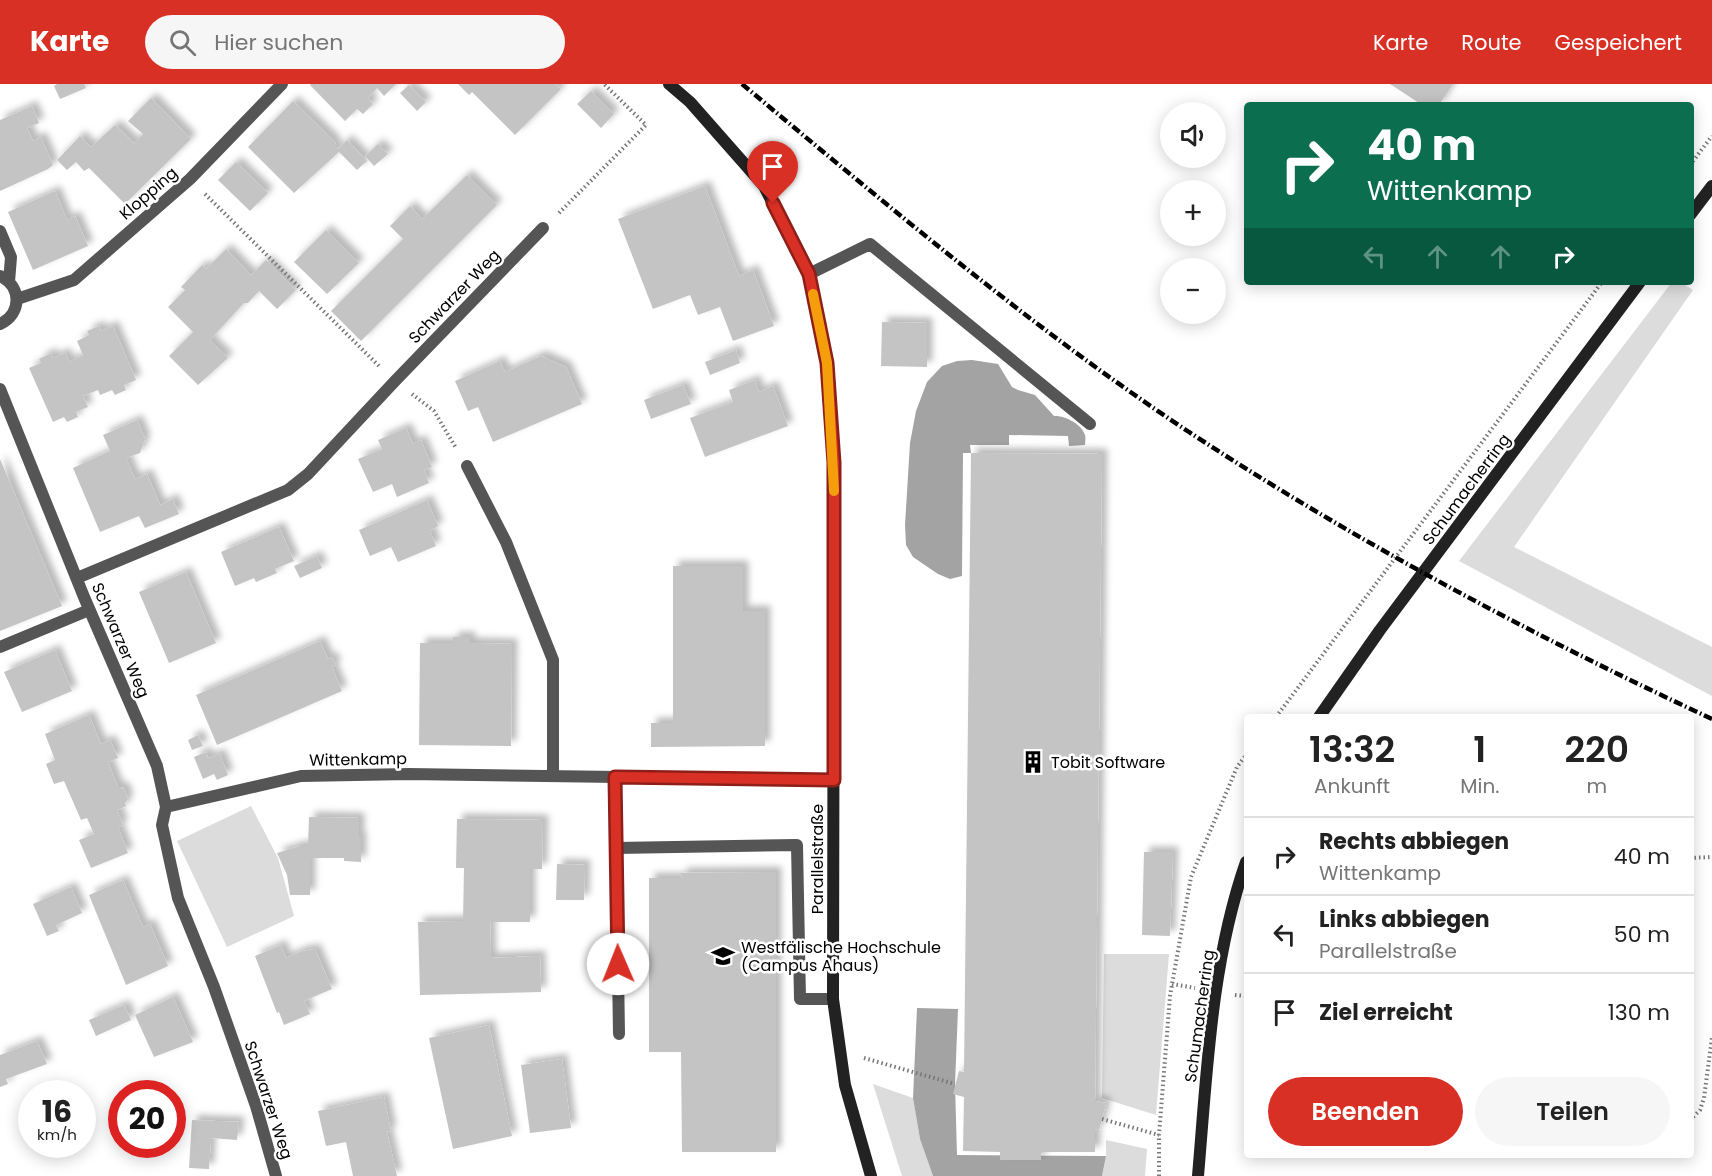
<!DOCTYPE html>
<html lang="de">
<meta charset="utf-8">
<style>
body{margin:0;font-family:Poppins,sans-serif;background:#f6f6f6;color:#222;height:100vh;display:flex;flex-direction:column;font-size:22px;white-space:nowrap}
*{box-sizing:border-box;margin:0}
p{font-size:20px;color:#767676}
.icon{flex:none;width:33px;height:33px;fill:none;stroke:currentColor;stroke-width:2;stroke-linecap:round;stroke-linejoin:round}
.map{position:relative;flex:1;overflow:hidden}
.drawer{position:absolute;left:1244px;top:630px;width:450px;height:444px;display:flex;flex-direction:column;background:#fff;border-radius:6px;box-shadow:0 3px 15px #0003}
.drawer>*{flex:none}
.top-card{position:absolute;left:1244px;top:18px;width:450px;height:183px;border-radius:6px;box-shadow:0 3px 15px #0003;background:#0b6e4f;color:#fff;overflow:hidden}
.controls{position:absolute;left:1160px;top:18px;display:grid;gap:12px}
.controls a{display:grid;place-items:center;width:66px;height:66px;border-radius:50%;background:#fff;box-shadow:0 3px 15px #0003;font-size:30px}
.speed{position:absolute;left:18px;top:996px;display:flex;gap:12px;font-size:30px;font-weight:700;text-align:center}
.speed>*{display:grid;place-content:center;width:78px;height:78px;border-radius:50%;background:#fff;box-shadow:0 3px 15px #0003;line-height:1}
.speed small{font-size:15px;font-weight:400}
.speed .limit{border:9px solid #d22;background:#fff;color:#111}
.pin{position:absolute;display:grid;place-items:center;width:51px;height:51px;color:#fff;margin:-62px -26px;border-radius:50% 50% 50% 0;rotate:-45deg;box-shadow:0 0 6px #0007}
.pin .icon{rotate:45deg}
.me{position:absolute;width:66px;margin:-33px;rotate:359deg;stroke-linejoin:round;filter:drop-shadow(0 0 4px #0008)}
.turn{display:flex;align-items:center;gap:21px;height:126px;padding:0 24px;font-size:27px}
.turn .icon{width:78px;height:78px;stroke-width:2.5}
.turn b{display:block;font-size:42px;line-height:51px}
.lanes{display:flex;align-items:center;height:57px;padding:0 24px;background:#0003;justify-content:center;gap:30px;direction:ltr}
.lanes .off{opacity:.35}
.eta{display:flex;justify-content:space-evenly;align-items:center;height:102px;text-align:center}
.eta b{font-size:36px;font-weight:600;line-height:42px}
.primary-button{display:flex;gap:12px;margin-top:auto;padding:12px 24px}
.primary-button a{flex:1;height:69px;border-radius:36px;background:#d93025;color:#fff;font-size:24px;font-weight:600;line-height:69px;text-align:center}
.primary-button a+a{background:#f6f6f6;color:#222}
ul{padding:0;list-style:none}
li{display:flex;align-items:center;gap:18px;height:78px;padding:0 24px;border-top:2px solid #e0e0e0}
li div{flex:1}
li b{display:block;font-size:22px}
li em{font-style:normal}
header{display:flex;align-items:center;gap:36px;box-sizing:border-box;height:84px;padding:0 30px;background:#d93025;color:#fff}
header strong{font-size:28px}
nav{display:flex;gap:33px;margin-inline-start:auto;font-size:21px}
.search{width:420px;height:54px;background:#f6f6f6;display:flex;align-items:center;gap:15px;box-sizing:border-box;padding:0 21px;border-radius:33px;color:#767676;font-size:22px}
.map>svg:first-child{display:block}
.green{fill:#dcdcdc}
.water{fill:#a3a3a3}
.building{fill:#c4c4c4;filter:url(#shadow)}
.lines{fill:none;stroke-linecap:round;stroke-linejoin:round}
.path{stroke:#777;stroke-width:4;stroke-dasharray:1.5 3;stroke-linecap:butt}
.service{stroke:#555;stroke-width:12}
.minor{stroke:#555;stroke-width:12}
.secondary{stroke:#222;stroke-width:12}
.rail{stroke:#000;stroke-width:4.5;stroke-dasharray:9 3 1.5 3;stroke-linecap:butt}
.route-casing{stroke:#8d1f18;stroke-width:15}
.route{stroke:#d93025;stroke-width:10}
.slow{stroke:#f59e0b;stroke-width:10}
.labels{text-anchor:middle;stroke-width:5;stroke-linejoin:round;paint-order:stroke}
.street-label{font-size:16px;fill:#000;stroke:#fff}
.poi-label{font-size:16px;fill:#000;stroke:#fff;text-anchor:start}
</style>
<header>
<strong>Karte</strong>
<div class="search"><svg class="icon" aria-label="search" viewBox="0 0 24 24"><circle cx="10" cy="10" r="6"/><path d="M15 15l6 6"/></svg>Hier suchen</div>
<nav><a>Karte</a><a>Route</a><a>Gespeichert</a></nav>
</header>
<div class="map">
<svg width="1712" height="1092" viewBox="0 0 1712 1092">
<defs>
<filter id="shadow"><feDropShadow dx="5.5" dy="-5.5" stdDeviation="3" flood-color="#0004"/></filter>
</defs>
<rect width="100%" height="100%" fill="#fff"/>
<path class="green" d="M1672,198h8l13,8 -179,257 198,100v49l-253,-135z
M251,722l27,52 16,58 -67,31 -50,-106z
M1104,870h65l-13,161 -54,-17z
M873,1000l40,14 7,41 13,37h-31z
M1106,1056l41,9 -2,27h-43l4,-20z"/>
<path class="water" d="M972,276l26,4 14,23 6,3 17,5 19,21c10,-1 28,8 31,19 1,4 0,7 0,10l-16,1 -1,-10 -59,-1v10h-39l1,8h-8l-1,123 -12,3 -12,-5 -25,-17 -7,-12 -1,-20 5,-82 6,-32 11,-29 15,-16 15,-5z
M917,924l41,1 -3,75 2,71 149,1 -4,20h-169l-13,-37 -7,-41z"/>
<path class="building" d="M57,0h27l2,4 -26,11 -6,-13z
M311,0h85l-12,12 -7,-8 -9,10 5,6 -10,10 -6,-5 -12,12 -35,-36z
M458,0h97l6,5 -46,46 -43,-43 -3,3z
M1390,0h63l-14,21h-17z
M409,1l17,17 -9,9 -17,-18z
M591,7l23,23 -13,14 -24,-24z
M151,14l40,41 -66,65 -36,-36 -5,3 -8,-9 -9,8 -10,-10 23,-24 11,11 24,-22 19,18 9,-9 -15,-13z
M293,17l43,42 -2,2 4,4 9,-9 20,21 -10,9 -18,-18 -45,41 -46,-46z
M32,22l7,17 -12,5 6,13 8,-4 12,28 -5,4 -48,22v-71z
M378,60l10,10 -14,12 -9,-10z
M236,78l32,31 -18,18 -32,-31z
M467,91l30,30 -136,136 -30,-30 72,-72 -13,-13 20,-20 12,13z
M705,102l34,90 14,-6 21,56 -41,15 -13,-34 -22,8 -8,-20 -37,14 -35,-90z
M55,107l12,29 8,-4 13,30 -55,24 -25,-58z
M326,146l33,33 -32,31 -33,-32z
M226,165l25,26 15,-15 30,30 -19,19 -18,-18 -11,12h-4l-34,37 18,18 -30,27 -29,-29 24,-24 -25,-25 17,-17 -4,-3 21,-22 4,4z
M882,238l45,1v44l-46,-1z
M99,242l2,5 12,-5 23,54 -12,5 2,5 -11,5 -3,-5 -12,5 -2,-5 -15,6 5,11 -12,5 2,5 -11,5 -3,-5 -11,5 -24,-54 12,-5 -2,-4 12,-6 2,5 12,-5 4,9 14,-7 -6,-14 12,-6 -2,-4z
M736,266l4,13 -30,12 -5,-13z
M541,272l25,11 16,37 -89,38 -15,-35 -10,4 -13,-30 45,-20 5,11z
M755,296l4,12 14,-6 15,40 -83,31 -15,-39 43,-16 -4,-12z
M683,301l8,19 -40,15 -7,-19z
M137,336l8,19 -5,14 -14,5 9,21 12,-5 13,31 13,-6 6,15 -34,14 -6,-12 -39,16 -27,-64 37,-17 -7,-16z
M406,344l7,16 8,-4 11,27 -8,3 5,13 -32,14 -5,-13 -19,8 -15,-33 24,-10 -4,-9z
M971,369l131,1 -7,647 11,2 -7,27 -4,-1v23h-54v8h-41v-8l-37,-1 1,-54 -11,-3 6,-23 5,1z
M0,375l62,147 -62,25z
M427,416l11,26 -8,5 6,15 -38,16 -7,-15 -21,9 -11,-26z
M279,443l15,34 -19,8 2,4 -21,9 -2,-4 -19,8 -14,-34z
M317,472l5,12 -22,10 -6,-12z
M673,482h70v45h22v135l-114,1v-24h22z
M186,488l30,71 -47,20 -30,-71z
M453,553h17v6l42,1 -1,102 -92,-1 1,-102h33z
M320,557l8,18 4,-2 4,8 -4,2 10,24 -125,54 -21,-50z
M55,566l17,41 -50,21 -18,-40z
M89,631l12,29 9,-4 8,18 -10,4 10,25 6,1 4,11 -3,4 1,3 -9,4 6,15 -5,2 10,26 -37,15 -12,-28 15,-6 -7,-16 -6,2 -17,-39 -10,3 -8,-20 9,-4 -10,-26z
M198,651l5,11 -11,4 -4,-10z
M206,668l2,6 12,-4 8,21 -11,5 -3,-6 -11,5 -9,-22z
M309,733l50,1v19h2v25l-17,-1v-3h-34v37h-20l-3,-20 -10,-22 23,-7h8z
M457,735l86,1 -1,49h-12v53h-40l1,36 49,-2 1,36 -121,3 -2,-73 45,-1 1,-53h-8z
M1144,768h29l-3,84 -28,-1z
M557,780l28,1 -1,35h-28z
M776,788v280h-94l-1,-100h-32v-174h33l-1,-5z
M123,796l20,47 7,-3 18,42 -42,19 -37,-90z
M71,803l11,26 -26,12 3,6 -12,5 -14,-32z
M281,861l5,13 16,-7 13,-2 17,40 -28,12 6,13 -26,11 -5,-13 -2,1 -22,-57z
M173,913l20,45 -39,15 -19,-42z
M124,921l7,15 -35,16 -7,-16z
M489,941l23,111 -59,13 -24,-111z
M37,957l10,23 -41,15 2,5 -8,3v-32z
M562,975l9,69 -41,5 -9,-68z
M384,1013l7,34 -4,1 10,44h-44l-7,-34 -20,4 -8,-35z
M192,1036l47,2 -2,18 -26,-2 -2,31 -20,-1z"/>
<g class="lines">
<path class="path" d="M1690,81l22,-29
M205,110l174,172
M559,129l87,-88 -42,-41
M412,310l22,17 22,37
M1276,633l326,-435
M1690,774l22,-1
M1172,900l23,4
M1235,911l11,1
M864,974l91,26
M1102,1035l57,16
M1690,1036l10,-10 4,-12 8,-61
M1159,1092v-41l11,-139 21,-119 46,-110 9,-12"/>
<path class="service" d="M809,190l61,-30 220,180
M0,563l89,-37
M615,693l4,257
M616,764l181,-3 3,154h33"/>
<path class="minor" d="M0,147l11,26 -2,25
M0,192c22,10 22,38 0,48
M17,215l57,-19 116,-101 92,-95
M0,305l84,208 73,169 9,41 -4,18 16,73 36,89 42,119 20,70
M467,382l39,76 47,118v116
M77,494l211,-88 20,-16 87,-93 148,-153
M166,723l135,-31 108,-2 425,6"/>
<path class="secondary" d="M669,0l21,18 74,84 45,88 18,89 7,100 -1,536 12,86 26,91
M1690,131l22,-29
M1319,633l61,-87 260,-348
M1198,1092c9,-104 13,-214 48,-314"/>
<path class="rail" d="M742,0c145,121 290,244 447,348 166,109 343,203 523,287"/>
</g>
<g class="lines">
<g class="route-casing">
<path id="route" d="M618,880l-3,-187 219,3v-317l-7,-100 -18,-89 -36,-71"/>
</g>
<use href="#route" class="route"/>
<path class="slow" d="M813,210l14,69 7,128"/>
</g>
<defs>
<g id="building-bare" transform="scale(1.8)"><path d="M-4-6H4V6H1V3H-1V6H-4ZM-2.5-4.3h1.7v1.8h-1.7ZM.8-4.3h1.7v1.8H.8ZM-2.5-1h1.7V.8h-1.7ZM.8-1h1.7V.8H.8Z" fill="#000" stroke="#fff" stroke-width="2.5" paint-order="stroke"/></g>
<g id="university-bare" transform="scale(1.8)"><path d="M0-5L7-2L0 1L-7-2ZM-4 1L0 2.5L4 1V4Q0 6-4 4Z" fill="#000" stroke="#fff" stroke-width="2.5" paint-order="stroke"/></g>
</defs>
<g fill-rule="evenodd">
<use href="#building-bare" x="1033" y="678"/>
<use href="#university-bare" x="723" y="872"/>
</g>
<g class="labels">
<g class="street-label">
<text transform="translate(148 109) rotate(-41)" y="6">Klopping</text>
<text transform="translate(454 212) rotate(-46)" y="6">Schwarzer Weg</text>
<text transform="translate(1466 405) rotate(-53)" y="6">Schumacherring</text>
<text transform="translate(121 556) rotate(67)" y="6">Schwarzer Weg</text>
<text transform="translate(358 675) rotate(-1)" y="6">Wittenkamp</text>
<text transform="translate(817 775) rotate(-90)" y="6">Parallelstraße</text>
<text transform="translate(1199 932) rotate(-82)" y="6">Schumacherring</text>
<text transform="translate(269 1016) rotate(72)" y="6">Schwarzer Weg</text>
</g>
<g class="poi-label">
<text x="1051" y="684">Tobit Software</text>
<text x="741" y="869">Westfälische Hochschule<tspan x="741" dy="18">(Campus Ahaus)</tspan></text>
</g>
</g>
</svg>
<div class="controls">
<a><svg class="icon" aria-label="sound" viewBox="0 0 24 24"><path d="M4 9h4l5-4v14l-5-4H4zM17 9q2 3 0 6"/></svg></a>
<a>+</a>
<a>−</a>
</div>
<div class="speed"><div>16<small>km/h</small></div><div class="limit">20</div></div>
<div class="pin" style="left:773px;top:119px;background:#d93025"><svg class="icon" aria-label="arrive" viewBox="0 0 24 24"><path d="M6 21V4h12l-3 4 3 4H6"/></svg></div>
<svg class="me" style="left:618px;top:880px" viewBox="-20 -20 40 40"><circle r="19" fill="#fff"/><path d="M0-13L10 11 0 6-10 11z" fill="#d93025"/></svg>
<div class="top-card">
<div class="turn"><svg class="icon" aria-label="right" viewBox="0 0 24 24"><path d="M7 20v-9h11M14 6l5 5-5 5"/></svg><div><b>40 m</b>Wittenkamp</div></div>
<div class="lanes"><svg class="icon off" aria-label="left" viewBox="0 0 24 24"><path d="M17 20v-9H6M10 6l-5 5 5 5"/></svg><svg class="icon off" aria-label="ahead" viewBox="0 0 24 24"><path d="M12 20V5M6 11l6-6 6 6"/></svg><svg class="icon off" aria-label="ahead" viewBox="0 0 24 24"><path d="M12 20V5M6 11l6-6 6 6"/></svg><svg class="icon" aria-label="right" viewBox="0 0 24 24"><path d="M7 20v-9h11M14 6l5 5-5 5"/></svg></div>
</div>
<section class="drawer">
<div class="eta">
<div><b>13:32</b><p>Ankunft</p></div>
<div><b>1</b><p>Min.</p></div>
<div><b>220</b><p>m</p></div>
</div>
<ul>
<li><svg class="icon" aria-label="right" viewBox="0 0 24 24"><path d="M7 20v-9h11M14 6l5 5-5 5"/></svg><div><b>Rechts abbiegen</b><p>Wittenkamp</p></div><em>40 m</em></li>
<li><svg class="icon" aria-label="left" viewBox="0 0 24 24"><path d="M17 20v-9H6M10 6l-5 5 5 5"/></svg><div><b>Links abbiegen</b><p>Parallelstraße</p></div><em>50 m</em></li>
<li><svg class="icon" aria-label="arrive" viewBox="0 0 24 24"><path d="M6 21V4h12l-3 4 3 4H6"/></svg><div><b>Ziel erreicht</b></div><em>130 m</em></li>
</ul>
<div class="primary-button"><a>Beenden</a><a>Teilen</a></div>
</section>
</div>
